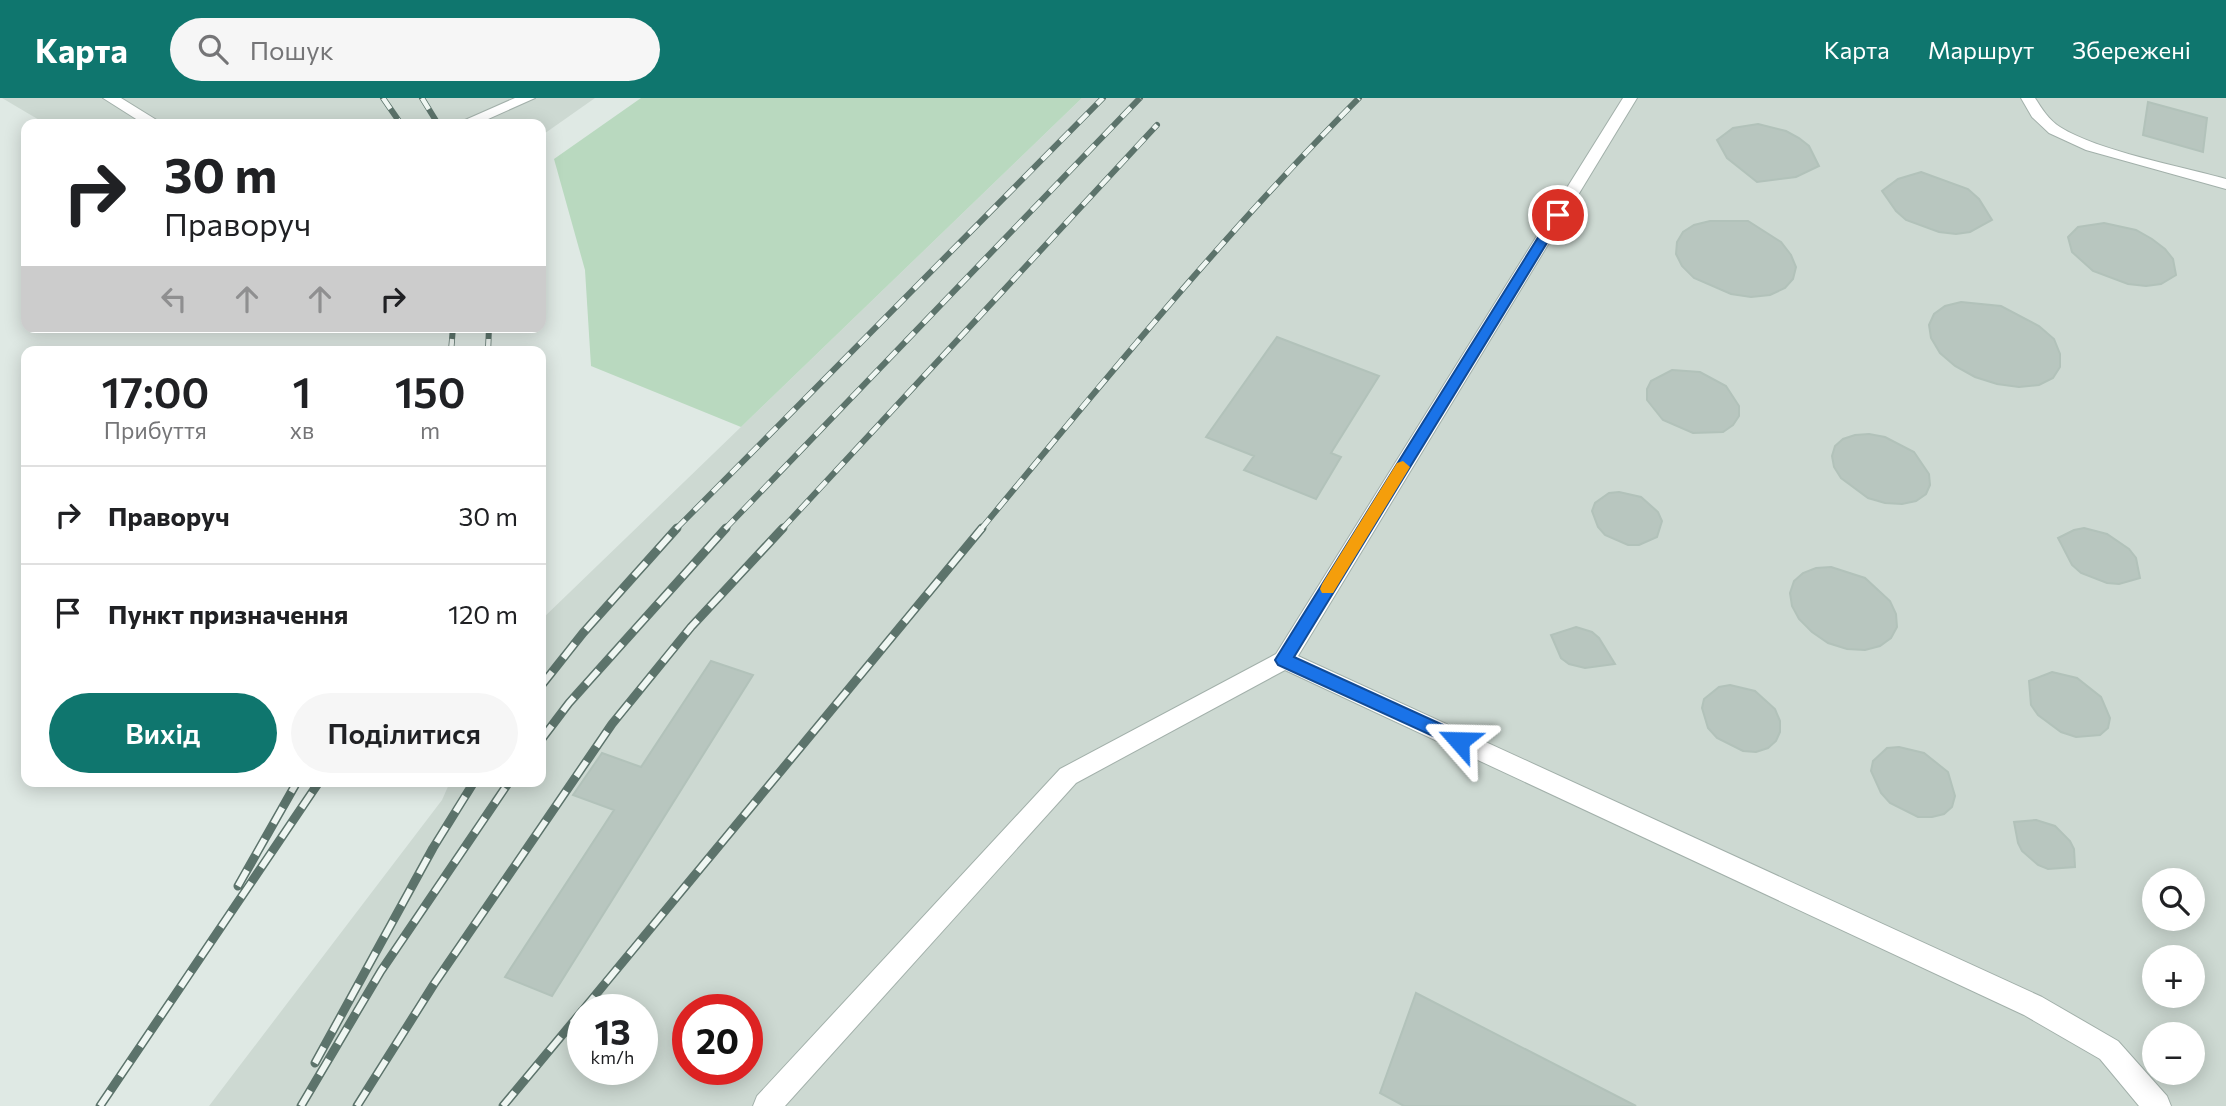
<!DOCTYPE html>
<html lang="uk">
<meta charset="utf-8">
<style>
body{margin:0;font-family:Commissioner,sans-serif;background:#f6f6f6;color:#202124;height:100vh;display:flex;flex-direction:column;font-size:26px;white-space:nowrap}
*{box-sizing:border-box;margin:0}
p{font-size:23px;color:#757577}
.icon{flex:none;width:38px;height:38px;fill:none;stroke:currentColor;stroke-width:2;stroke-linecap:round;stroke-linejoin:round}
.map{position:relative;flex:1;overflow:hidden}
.side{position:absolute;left:21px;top:248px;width:525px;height:441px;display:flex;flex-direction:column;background:#fff;border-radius:14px;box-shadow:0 4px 18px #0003}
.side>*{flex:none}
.guide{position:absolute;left:21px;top:21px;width:525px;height:214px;border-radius:14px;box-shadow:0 4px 18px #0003;background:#fff;color:#202124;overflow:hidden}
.fabs{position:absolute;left:2142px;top:770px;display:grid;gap:14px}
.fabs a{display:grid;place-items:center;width:63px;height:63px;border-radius:50%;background:#fff;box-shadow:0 4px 18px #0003;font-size:35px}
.speed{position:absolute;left:567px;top:896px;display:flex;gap:14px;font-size:35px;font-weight:700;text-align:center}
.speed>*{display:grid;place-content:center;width:91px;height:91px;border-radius:50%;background:#fff;box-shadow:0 4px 18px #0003;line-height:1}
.speed small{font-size:18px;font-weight:400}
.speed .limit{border:10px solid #d22;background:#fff;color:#111}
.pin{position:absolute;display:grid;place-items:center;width:60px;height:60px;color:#fff;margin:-30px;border:4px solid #fff;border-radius:50%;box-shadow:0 2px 7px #0007}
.me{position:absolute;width:77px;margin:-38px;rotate:295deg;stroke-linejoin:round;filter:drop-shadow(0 0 5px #0008)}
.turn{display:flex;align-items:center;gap:24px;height:147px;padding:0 28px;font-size:32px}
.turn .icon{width:91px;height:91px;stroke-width:2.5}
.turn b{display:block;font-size:49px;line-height:60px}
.lanes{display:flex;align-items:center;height:66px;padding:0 28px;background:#0003;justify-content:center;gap:35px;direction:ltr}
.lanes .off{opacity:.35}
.eta{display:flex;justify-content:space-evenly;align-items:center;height:119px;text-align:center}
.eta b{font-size:42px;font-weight:600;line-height:49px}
.cta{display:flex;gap:14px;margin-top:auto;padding:14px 28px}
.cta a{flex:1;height:80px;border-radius:42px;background:#0f766e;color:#fff;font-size:28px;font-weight:600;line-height:80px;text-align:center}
.cta a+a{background:#f6f6f6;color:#202124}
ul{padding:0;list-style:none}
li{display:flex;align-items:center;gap:21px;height:98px;padding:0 28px;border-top:2px solid #e0e0e0}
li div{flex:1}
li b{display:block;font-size:26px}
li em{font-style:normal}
header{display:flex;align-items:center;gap:42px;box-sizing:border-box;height:98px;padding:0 35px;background:#0f766e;color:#fff}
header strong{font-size:33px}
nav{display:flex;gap:38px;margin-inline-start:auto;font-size:24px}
.search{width:490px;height:63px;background:#f6f6f6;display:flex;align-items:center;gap:18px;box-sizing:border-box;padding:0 24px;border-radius:38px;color:#757577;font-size:26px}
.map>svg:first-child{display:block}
.built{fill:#cdd9d2;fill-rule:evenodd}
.green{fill:#b9d9bf}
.building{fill:#b8c6bf;stroke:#b2c2ba;stroke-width:2}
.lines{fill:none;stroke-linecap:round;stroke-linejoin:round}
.minor-casing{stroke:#a2b0aa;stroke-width:2}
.minor{fill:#fff;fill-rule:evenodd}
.rail-far1-casing{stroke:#5c736b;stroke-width:6}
.rail-casing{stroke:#5c736b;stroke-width:9}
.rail-far1{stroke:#eff6f2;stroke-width:4.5;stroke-dasharray:13;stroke-linecap:butt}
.rail{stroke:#eff6f2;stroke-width:6;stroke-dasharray:18;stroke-linecap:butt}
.route{fill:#1a73e8;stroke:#114b97;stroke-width:2}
.slow{fill:#f59e0b}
</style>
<header>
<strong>Карта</strong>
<div class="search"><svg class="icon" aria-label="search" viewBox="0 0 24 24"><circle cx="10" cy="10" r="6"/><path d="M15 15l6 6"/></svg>Пошук</div>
<nav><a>Карта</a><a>Маршрут</a><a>Збережені</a></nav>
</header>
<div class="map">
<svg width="2226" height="1008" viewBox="0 0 2226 1008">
<rect width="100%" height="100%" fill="#dfe9e4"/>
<path class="built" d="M2,0h593l-54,38v-12h-495z
M1082,0h1144v1008h-2017l233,-306 8,-18h91v-162zM2154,782h39v39h-39zM2154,859h39v39h-39zM583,912h59v59h-59zM688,912h59v59h-59zM2154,936h39v39h-39z"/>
<path class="green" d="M641,0h441l-341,329 -150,-61 -6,-96 -31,-111z"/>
<path class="building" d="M2148,4l59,16 -4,34 -60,-17z
M1758,26l28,7 13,7 10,8 10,20 -23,11 -39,5 -30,-24 -10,-18 16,-12z
M1921,74l47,17 11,10 13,21 -22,12 -14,2 -17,-2 -33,-12 -10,-9 -14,-20 16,-12z
M1710,123h38l33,21 10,13 5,12 -3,12 -8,9 -15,7 -19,2 -20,-3 -37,-16 -12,-12 -6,-12 1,-12 6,-10 11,-7z
M2104,125l32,7 16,9 13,10 8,10 3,16 -15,9 -15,2 -18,-2 -35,-13 -21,-19 -4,-15 10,-10z
M1961,204l40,4 38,20 15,13 6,15v13l-7,11 -14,7 -20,2 -22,-3 -22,-7 -20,-11 -15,-13 -9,-15 -2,-13 5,-11 11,-8z
M1277,239l102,39 -48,77 10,4 -25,42 -72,-29 10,-14 -48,-19z
M1672,272l28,2 26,14 13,20v10l-6,9 -10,7 -30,1 -30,-13 -16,-20v-11l4,-8z
M1869,336l16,3 29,15 15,22 1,11 -4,9 -10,7 -14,3 -17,-1 -17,-5 -27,-20 -7,-11 -2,-11 3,-10 8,-7 12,-4z
M1619,394l22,5 17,15 4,9 -5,16 -18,8h-11l-23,-10 -7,-8 -6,-16 3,-8 14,-10z
M2084,430l23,6 22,15 7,9 4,20 -21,6 -12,-1 -26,-10 -9,-8 -14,-27 16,-8z
M1831,469l34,11 25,23 6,13 1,13 -6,11 -11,8 -15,4 -18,-1 -19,-6 -16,-11 -13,-13 -7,-13 -2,-13 4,-12 9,-8 13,-5z
M1576,529l16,5 7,6 16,26 -30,4 -16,-4 -8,-6 -10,-23z
M711,563l42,14 -201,321 -47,-19 109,-167 -41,-15 29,-42 39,14z
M2052,574l25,6 24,19 9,21 -2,10 -8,7 -24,2 -15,-5 -23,-17 -7,-10 -2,-24z
M1730,587l25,6 20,18 5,12v11l-4,9 -8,7 -12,4 -13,-1 -26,-13 -9,-10 -6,-20 2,-9 15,-12z
M1899,649l25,6 24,19 7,24 -3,11 -8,7 -12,3h-14l-28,-14 -9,-10 -10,-22 2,-10 14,-13z
M2036,722l19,6 15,15 4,8 1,18 -27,2 -10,-4 -16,-14 -4,-8 -4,-21z
M1416,895l220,113h-232l-24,-13z"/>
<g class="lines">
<g class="minor-casing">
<path id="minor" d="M103,0h18l42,26h-19z
M515,0h20l-58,26h-21z
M1623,0h14l-339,558 744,341 76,44 49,55 4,10h-32l-39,-47 -76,-44 -739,-345 -209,113 -291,323h-32l4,-10 303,-327 216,-115z
M2021,0h14c7,11 14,22 25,29 38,24 120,39 166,52v10l-140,-39 -37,-17 -17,-16z"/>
</g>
<use href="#minor" class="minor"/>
<g class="rail-far1-casing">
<path id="rail-far1" d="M383,0l18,26
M422,0l16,26
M451,254l2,-25
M488,254l1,-25
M676,431l427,-431
M725,431l415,-431
M782,431l375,-404
M981,431c123,-148 242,-294 378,-431"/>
</g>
<g class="rail-casing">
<path id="rail" d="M541,588l42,-53 94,-105
M541,642l28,-37 157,-175
M238,788l59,-104
M583,912l399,-482
M315,965l118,-215 41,-66
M100,1008l219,-324
M301,1008l80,-135 128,-189
M357,1008l77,-122 178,-260 79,-97 92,-99
M503,1008l80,-96"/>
</g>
<use href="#rail-far1" class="rail-far1"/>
<use href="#rail" class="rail"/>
</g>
<path class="route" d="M1558,113l6,4 -270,442 171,78 2,6 -2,5 -6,2 -181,-83 -3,-5 277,-445z"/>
<path class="slow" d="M1403,363l7,6 -77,126h-11l-2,-4 2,-5 75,-121z"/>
</svg>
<div class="fabs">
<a><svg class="icon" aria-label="search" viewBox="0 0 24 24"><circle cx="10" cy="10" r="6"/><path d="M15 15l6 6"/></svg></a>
<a>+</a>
<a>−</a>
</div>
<div class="speed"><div>13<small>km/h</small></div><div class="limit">20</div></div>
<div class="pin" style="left:1558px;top:117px;background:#d93025"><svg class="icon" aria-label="arrive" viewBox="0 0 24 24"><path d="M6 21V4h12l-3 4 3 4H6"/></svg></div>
<svg class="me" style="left:1459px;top:643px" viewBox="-20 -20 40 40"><path d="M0-17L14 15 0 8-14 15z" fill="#1a73e8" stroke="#fff" stroke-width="4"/></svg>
<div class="guide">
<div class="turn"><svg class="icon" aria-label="right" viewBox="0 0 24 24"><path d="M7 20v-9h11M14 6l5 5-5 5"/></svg><div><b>30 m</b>Праворуч</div></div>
<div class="lanes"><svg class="icon off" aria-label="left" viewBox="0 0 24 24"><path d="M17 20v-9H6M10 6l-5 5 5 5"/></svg><svg class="icon off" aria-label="ahead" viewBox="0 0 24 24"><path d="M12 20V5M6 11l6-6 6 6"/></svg><svg class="icon off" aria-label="ahead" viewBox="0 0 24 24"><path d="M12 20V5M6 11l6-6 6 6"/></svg><svg class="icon" aria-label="right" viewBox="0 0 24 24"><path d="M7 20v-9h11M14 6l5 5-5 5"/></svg></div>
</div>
<section class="side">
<div class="eta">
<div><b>17:00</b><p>Прибуття</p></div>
<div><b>1</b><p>хв</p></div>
<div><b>150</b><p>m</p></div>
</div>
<ul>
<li><svg class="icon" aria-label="right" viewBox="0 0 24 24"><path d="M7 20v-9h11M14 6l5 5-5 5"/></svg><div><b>Праворуч</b></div><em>30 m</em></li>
<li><svg class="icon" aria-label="arrive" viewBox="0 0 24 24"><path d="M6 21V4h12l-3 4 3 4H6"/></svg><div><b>Пункт призначення</b></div><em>120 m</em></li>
</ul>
<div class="cta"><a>Вихід</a><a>Поділитися</a></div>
</section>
</div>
